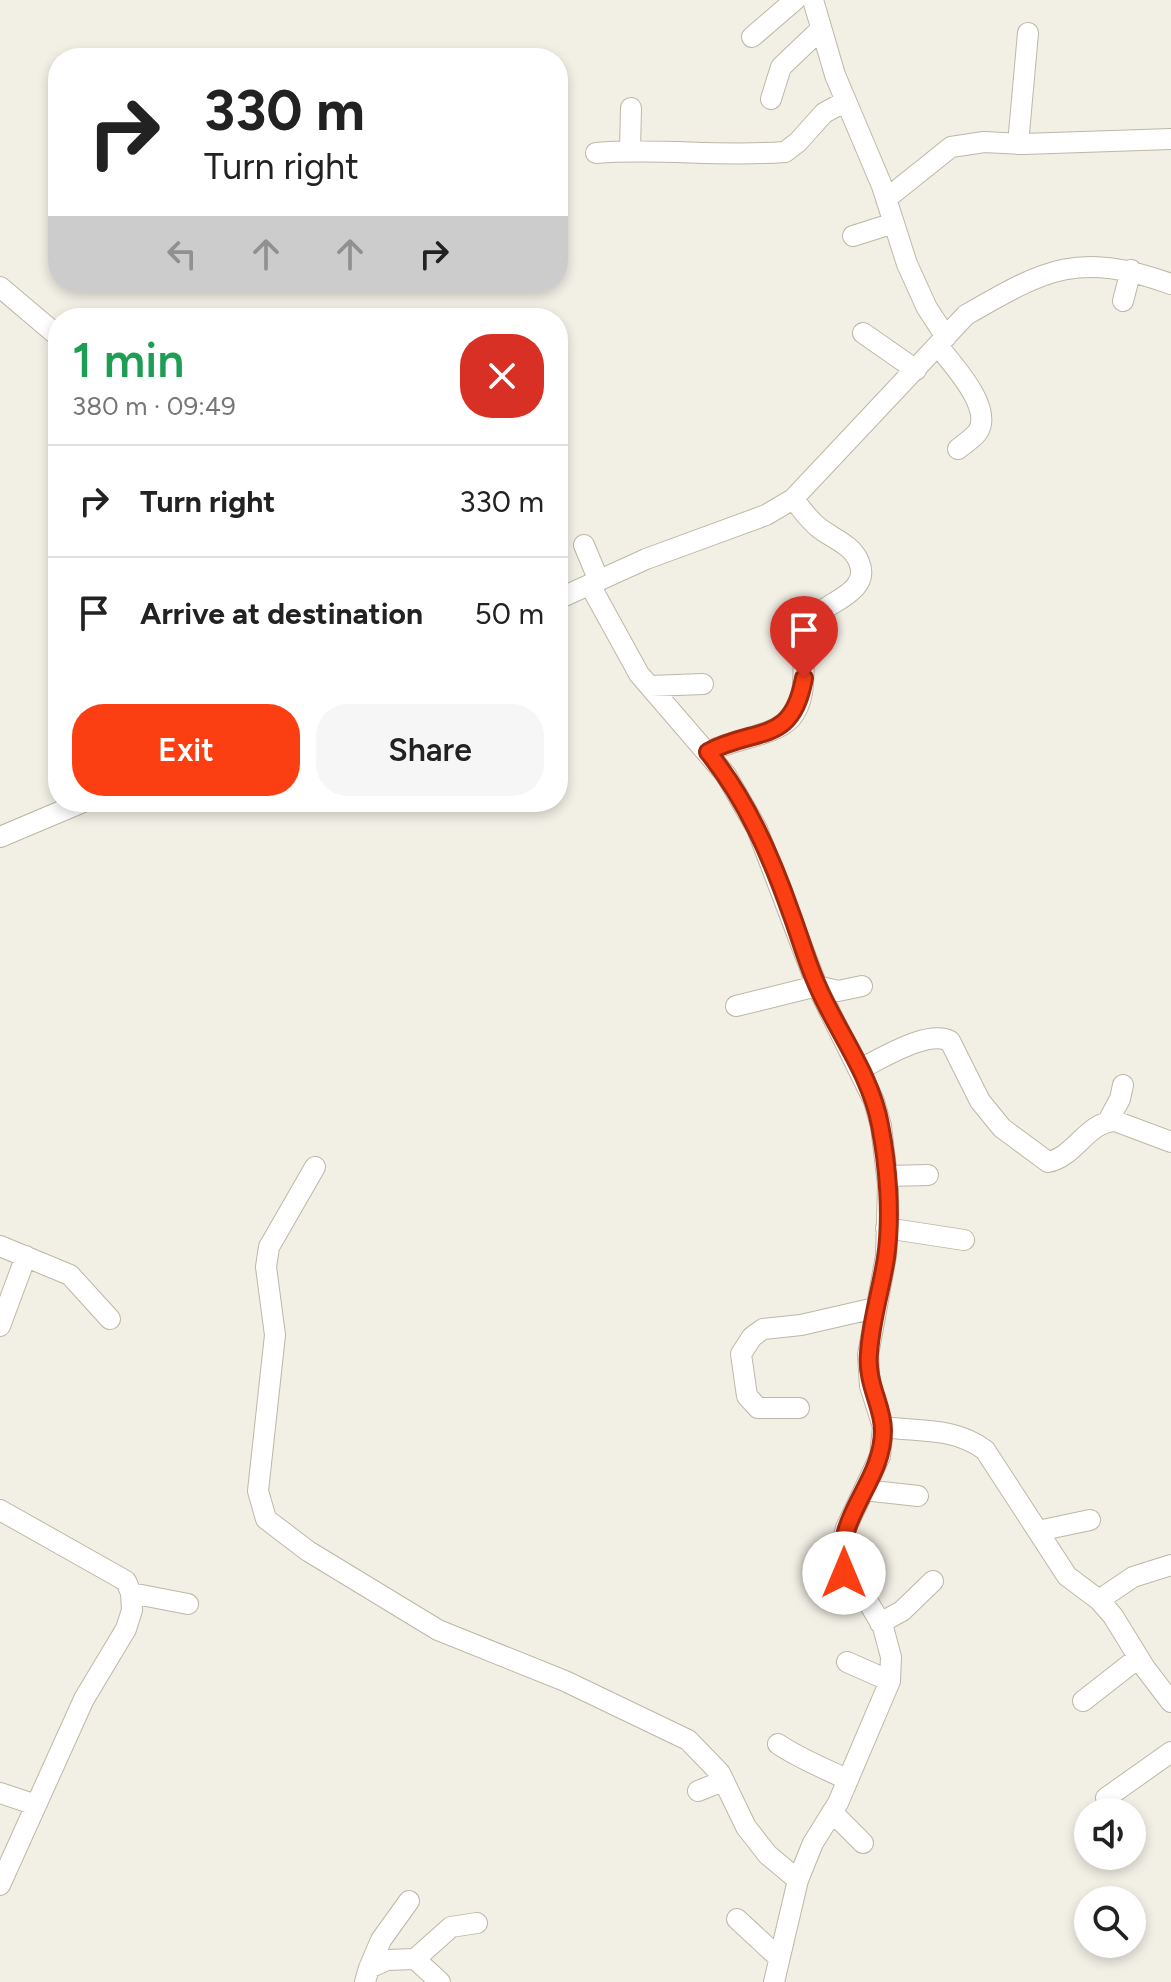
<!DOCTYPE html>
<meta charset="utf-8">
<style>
body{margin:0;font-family:Figtree,sans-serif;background:#f6f6f6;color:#222;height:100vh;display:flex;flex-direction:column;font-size:30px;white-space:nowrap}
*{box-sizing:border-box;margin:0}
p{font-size:26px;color:#767676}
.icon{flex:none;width:44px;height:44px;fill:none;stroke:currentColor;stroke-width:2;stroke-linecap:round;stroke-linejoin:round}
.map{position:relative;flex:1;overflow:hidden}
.panel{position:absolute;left:48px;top:308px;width:520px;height:504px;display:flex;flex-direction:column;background:#fff;border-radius:32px;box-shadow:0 4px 12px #0003}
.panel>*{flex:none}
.banner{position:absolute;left:48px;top:48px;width:520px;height:244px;border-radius:32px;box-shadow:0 4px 12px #0003;background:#fff;color:#222;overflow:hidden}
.controls{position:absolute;left:1074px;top:1798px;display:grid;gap:16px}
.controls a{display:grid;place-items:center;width:72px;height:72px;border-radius:50%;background:#fff;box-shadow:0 4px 12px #0003;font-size:40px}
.pin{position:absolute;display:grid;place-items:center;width:68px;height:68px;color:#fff;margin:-82px -34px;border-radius:50% 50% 50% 0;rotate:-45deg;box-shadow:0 0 8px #0007}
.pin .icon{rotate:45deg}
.me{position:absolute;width:88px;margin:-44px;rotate:0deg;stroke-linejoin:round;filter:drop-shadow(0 0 6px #0008)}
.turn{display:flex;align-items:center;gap:28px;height:168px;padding:0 24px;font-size:36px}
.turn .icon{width:104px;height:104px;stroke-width:2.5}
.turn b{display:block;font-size:56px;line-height:68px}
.lanes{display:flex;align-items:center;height:76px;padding:0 24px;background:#0003;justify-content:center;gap:40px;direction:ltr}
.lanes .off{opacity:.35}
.round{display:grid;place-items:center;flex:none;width:84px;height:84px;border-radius:32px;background:#f6f6f6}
.head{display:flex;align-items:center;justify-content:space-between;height:136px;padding:0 24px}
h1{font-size:48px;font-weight:600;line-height:60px;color:#1e9e55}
.button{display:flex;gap:16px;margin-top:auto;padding:16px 24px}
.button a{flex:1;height:92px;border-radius:32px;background:#fc3f12;color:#fff;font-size:32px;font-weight:600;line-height:92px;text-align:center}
.button a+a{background:#f6f6f6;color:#222}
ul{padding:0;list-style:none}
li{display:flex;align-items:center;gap:24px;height:112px;padding:0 24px;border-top:2px solid #e0e0e0}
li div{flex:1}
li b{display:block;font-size:30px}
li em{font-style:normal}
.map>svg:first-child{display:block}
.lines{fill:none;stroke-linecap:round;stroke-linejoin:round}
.minor-casing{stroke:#beb7a7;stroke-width:22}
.minor{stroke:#fff;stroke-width:20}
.route-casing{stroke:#a4290c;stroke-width:20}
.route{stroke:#fc3f12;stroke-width:14}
</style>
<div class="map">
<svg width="1171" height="1982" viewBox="0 0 1171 1982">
<rect width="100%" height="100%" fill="#f2efe5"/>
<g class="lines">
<g class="minor-casing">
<path id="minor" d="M813,0l22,75 47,111 25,78 20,44 19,29
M752,37l43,-37
M771,99l10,-32 40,-38
M1018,144l10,-111
M630,150l1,-42
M596,153c63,-5 125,4 189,-1l13,-10 26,-29 22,-12
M886,199l65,-52 33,-5 39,2 148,-5
M853,236l41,-13
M0,287l58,49
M1123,301l8,-31
M863,333l53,37
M938,346c14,18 57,63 39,87 -5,6 -13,11 -19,16
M584,545l15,36
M590,585l49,89 87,101 31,54 60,157 57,115 7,25 7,59 -2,71 -18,99 2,31 13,41 -3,29 -34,72 -6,23 4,22 20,22 19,32 8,30 -1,24 -52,122 -25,40 -15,37 -24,102
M558,599l88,-40 120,-44 27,-16 173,-184c81,-47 113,-64 205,-31
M650,686l53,-2
M708,752c24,-13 67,-16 83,-34 24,-29 2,-71 23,-100 11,-16 58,-25 45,-56 -7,-18 -28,-24 -41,-35 -9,-7 -17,-19 -25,-28
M0,837l83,-35
M736,1006l81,-20 21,5 24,-5
M860,1069c21,-10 68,-40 90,-28l30,60 22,27 46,34c27,-5 39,-40 67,-41l56,21
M1108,1121l12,-22 3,-14
M315,1167l-46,80 -3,20 9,68 -17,156 8,28 42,32 130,79 127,51 123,59 32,33 26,54 22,28 30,25
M887,1176l41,-1
M886,1228l78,12
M0,1246l70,29 40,44
M0,1326l26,-70
M799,1408h-41l-11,-12 -6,-42 11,-17 11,-8 38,-4 74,-17
M883,1427c37,5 71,0 102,23l82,126 32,24 14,16 32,52 26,34
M864,1490l54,6
M0,1510l126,71 5,12 1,17 -6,19 -42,70 -84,186
M1038,1531l52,-11
M131,1593l57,11
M1099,1600l34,-23 38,-12
M880,1623l22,-12 31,-30
M847,1662l43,19
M1083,1701l55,-43
M778,1744c22,15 46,24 70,36
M698,1791l25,-10
M0,1793l36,12
M1106,1798l65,-46
M832,1812l31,31
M737,1919l42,39
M415,1959l25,23
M369,1968l12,-28 28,-39
M365,1982l4,-14 18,-8 28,-1 36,-32 26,-4"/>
</g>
<use href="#minor" class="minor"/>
</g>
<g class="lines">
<g class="route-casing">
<path id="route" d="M804,678c-12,68 -48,48 -96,74 38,47 63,104 83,161 9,24 16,50 27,74 20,46 53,88 62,138 8,41 12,91 6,133 -5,32 -15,63 -17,95 -3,31 14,53 14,77 0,54 -50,85 -39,143"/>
</g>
<use href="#route" class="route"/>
</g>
</svg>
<div class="controls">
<a><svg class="icon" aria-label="sound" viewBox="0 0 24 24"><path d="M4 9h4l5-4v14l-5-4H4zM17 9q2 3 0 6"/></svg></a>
<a><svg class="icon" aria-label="search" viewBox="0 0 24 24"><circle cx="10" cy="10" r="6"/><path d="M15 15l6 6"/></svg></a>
</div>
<div class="pin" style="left:804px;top:678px;background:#d93025"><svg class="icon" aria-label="arrive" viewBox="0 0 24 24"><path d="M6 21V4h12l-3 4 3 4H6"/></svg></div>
<svg class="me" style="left:844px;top:1573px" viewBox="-20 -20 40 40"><circle r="19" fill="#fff"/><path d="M0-13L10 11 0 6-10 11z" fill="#fc3f12"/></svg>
<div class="banner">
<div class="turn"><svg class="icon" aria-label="right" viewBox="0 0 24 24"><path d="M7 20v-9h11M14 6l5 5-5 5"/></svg><div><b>330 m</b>Turn right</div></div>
<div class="lanes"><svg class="icon off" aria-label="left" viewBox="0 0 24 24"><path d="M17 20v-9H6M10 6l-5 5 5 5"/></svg><svg class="icon off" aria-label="ahead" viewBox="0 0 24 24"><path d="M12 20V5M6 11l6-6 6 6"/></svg><svg class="icon off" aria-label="ahead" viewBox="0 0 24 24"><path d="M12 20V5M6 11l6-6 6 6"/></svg><svg class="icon" aria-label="right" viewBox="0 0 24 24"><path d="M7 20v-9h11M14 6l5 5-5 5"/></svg></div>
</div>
<section class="panel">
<div class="head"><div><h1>1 min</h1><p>380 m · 09:49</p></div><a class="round" style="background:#d93025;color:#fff"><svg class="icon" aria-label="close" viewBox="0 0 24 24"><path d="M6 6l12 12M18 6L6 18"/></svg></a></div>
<ul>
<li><svg class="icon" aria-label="right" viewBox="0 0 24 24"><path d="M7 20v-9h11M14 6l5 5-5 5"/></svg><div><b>Turn right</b></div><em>330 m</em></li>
<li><svg class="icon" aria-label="arrive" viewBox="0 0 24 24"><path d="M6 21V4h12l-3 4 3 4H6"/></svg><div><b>Arrive at destination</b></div><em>50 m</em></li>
</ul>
<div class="button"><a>Exit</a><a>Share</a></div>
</section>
</div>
